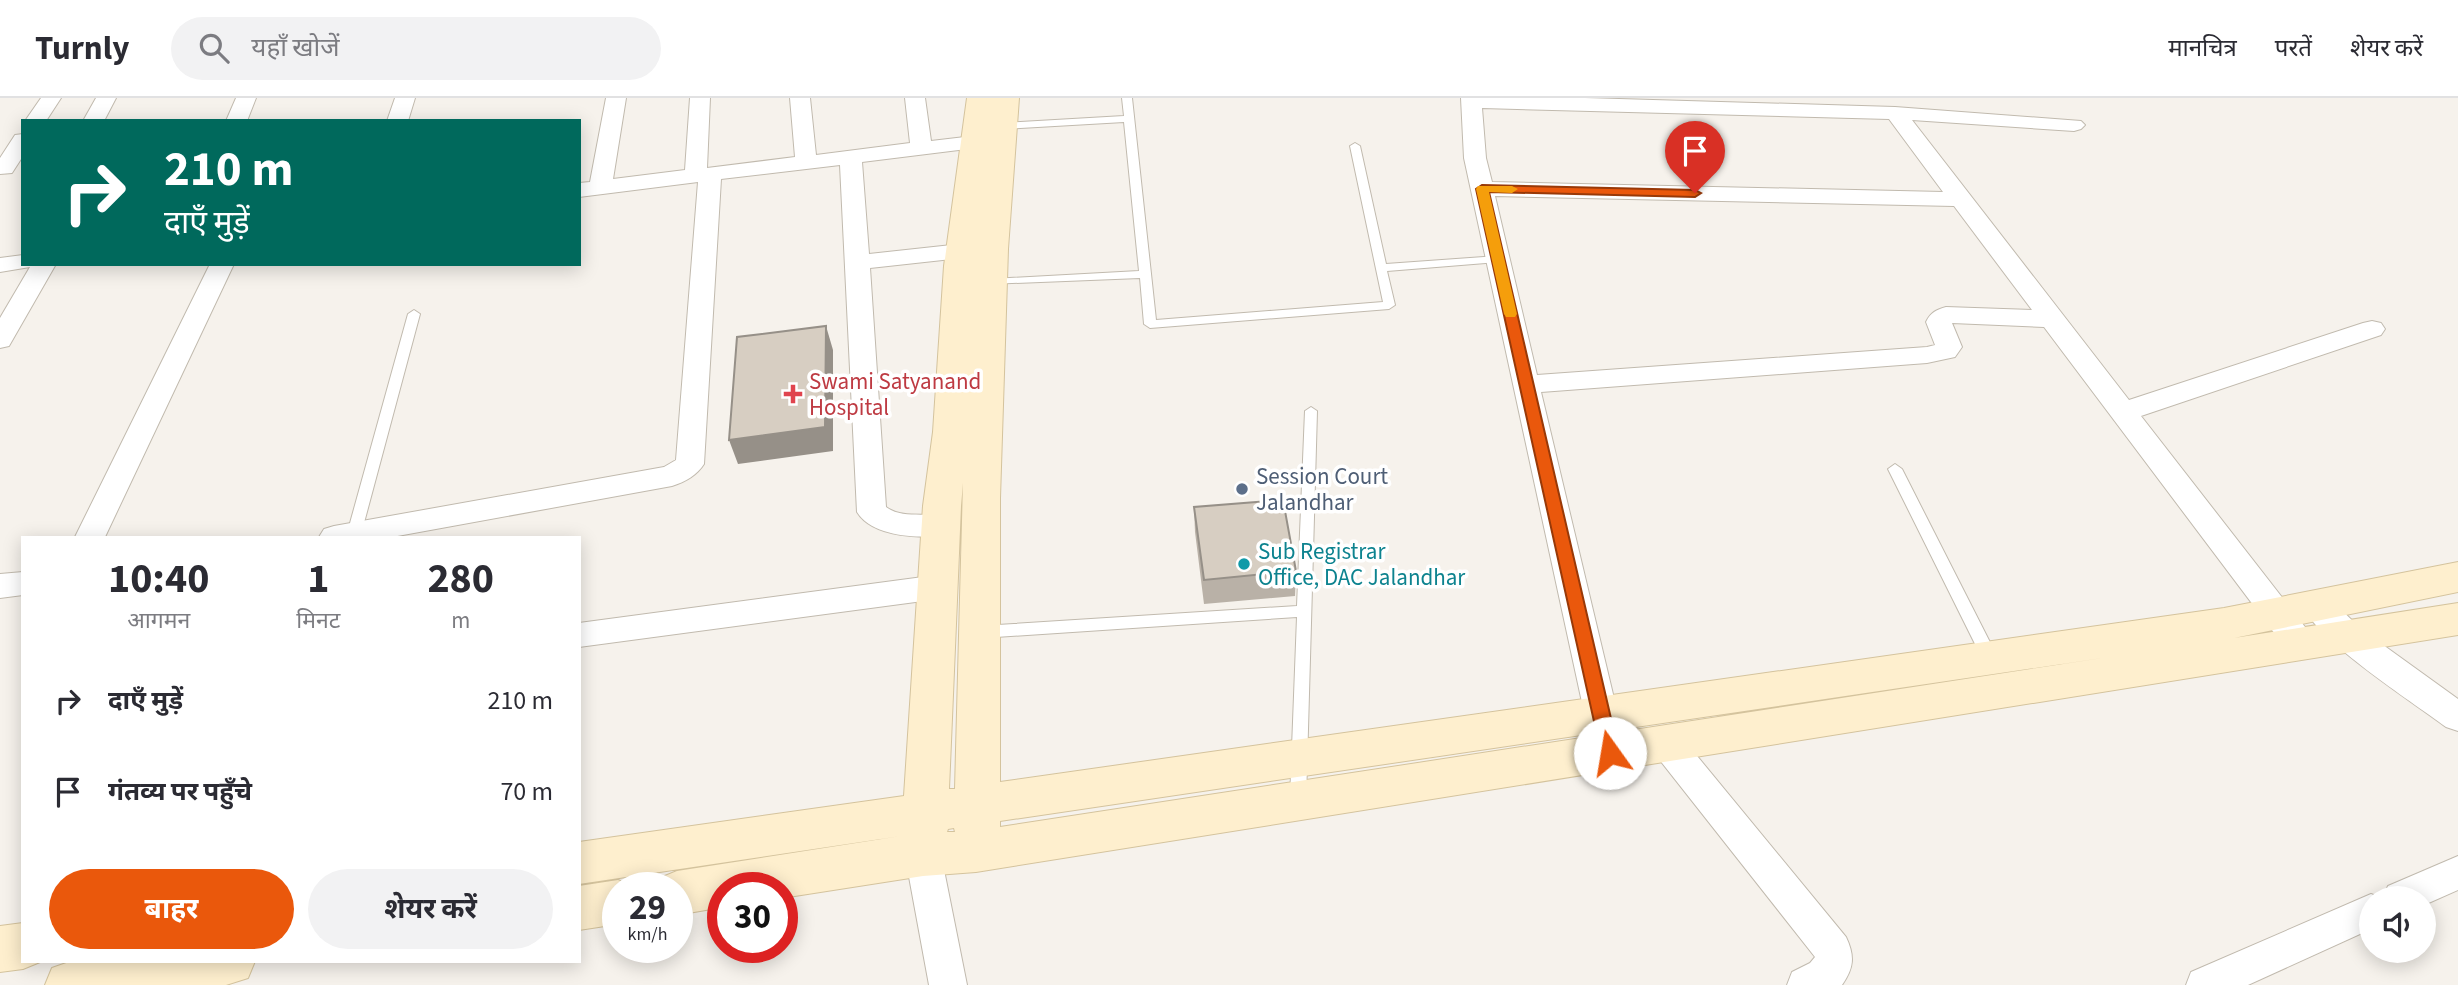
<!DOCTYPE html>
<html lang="hi">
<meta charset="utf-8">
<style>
body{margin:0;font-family:"Source Sans 3","Noto Sans Devanagari",sans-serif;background:#f2f2f3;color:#2b2b33;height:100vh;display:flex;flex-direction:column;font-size:26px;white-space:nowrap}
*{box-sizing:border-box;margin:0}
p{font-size:23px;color:#7c7c81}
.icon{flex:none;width:38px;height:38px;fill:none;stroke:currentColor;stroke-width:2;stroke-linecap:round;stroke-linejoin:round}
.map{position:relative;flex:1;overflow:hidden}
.side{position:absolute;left:21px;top:438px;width:560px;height:427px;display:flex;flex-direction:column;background:#fff;border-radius:0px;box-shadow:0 4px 18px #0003}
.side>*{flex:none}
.hud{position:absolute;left:21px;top:21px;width:560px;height:147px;border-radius:0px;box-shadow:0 4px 18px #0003;background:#00695c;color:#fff;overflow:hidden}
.tools{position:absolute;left:2359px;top:788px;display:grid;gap:14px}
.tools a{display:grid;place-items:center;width:77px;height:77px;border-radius:50%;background:#fff;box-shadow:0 4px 18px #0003;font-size:35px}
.speed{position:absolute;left:602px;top:774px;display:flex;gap:14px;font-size:35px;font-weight:700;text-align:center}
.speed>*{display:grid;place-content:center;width:91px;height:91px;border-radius:50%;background:#fff;box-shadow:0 4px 18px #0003;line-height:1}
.speed small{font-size:18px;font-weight:400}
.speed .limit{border:10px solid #d22;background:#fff;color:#111}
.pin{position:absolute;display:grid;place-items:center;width:60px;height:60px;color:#fff;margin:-72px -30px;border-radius:50% 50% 50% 0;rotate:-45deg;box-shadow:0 0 7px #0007}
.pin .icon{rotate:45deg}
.me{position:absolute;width:77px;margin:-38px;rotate:347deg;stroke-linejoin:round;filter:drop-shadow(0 0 5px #0008)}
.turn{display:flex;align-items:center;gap:24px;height:147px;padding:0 28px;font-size:32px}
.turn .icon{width:91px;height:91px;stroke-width:2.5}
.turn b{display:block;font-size:49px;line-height:60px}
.eta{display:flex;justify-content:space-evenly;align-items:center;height:119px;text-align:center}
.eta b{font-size:42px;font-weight:700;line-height:49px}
.button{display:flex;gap:14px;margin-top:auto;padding:14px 28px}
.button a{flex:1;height:80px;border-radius:42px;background:#ea580c;color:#fff;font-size:28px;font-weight:700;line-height:80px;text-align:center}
.button a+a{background:#f2f2f3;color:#2b2b33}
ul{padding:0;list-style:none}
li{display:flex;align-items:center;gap:21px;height:91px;padding:0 28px}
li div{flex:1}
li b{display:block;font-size:26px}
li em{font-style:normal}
header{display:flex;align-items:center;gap:42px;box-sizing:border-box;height:98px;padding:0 35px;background:#fff;border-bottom:2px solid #e1e1e2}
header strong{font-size:33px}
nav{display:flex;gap:38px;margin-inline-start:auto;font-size:24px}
.search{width:490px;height:63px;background:#f2f2f3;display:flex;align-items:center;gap:18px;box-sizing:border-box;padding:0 24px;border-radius:38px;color:#7c7c81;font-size:26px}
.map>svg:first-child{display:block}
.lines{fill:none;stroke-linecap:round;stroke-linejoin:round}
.lane-casing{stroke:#c1baae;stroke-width:2}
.street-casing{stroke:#c1baae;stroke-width:2}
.secondary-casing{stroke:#d4c39d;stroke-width:2}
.lane{fill:#fff;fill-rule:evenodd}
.street{fill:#fff;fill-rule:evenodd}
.secondary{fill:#feefce;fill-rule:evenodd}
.wall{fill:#b9b1a7}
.shaded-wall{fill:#969088}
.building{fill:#d7cec2;stroke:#969088;stroke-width:2}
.route{fill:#ea580c;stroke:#983908;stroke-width:2}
.slow{fill:#f59e0b}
.health-dot{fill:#e0444e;stroke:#fff;stroke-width:2.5}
.service-dot{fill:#5c6f8a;stroke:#fff;stroke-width:2.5}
.culture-dot{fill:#0f9aa8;stroke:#fff;stroke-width:2.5}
.labels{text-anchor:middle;stroke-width:7;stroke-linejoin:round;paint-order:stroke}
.health-label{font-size:23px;fill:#be3a42;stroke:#fff;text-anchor:start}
.service-label{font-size:23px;fill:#4e5e75;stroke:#fff;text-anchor:start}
.culture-label{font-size:23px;fill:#0d838f;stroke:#fff;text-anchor:start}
</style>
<header>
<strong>Turnly</strong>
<div class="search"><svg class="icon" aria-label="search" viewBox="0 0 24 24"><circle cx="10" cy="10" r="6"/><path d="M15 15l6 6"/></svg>यहाँ खोजें</div>
<nav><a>मानचित्र</a><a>परतें</a><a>शेयर करें</a></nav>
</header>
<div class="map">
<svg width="2458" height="887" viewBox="0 0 2458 887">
<rect width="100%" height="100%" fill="#f6f2ec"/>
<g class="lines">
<g class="lane-casing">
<path id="lane" d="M1122,0h10l24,222 227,-18 -33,-156 5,-3 5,3 26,118 112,-8 6,3 -6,3 -111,9 8,34 -6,4 -239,19 -6,-4 -4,-46 -152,6 -2,-2 6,-3 147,-8 -15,-149 -120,7 -5,-3 5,-3 120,-7z
M414,212l6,4 -59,220 -2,3h-10l-2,-3 61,-220z
M1311,309l6,4 -11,389 -2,5 -6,2 -6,-2 -2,-5 7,-183 -316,21 -5,-2 -2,-4 2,-4 5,-2 316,-20 8,-195z
M1895,366l7,5 96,189 -3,4 -5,2 -5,-2 -3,-4 -94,-189z"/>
</g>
<g class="street-casing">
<path id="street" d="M41,0h20l-15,23h-21z
M96,0h20l-12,23h-21z
M236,0h20l-9,23h-21z
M395,0h20l-7,23h-21z
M606,0h20l-13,81 72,-9 5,-72h20l-3,70 88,-11 -5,-59h20l6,57 94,-12 -5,-45h20l6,43 68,-8 8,1 3,5 -3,5 -8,1 -137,17 7,92 92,-10 8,2 4,5 -4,5 -8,2 -91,10 16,239c17,13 45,4 65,10l5,8 -5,8c-26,7 -78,5 -94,-21l-17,-347 -119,14 -17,285c-7,11 -19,18 -32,22l-280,51h-73l5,-8 10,-3 330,-59 12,-7 22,-278 -119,15v-14l11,-1z
M1461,0h124l310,9 186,14 4,4 -4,4 -7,2 -162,-11 217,280 234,-77 9,-2 9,2 4,6 -4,6 -240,81 171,220 5,9 -5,9 -11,3 -11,-3 -246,-327 -92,-4 10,24 -7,10 -28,6 -386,29 86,361 -5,10 -12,4 -12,-4 -5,-10 -129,-595zM1482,10l407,11 54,73 -451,-10 -6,-24zM1495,98l459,10 78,104 -86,-3c-10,3 -15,5 -20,15l9,23 -8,2 -390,28z
M23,36v22l-11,17 -12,1v-16l15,-23z
M23,157v9h33l-47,82 -9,2v-30l30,-51 -30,5v-14z
M210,166h24l-129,273h-30z
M23,474v23l-23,3v-24z
M938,477l11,4 4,8 -4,8 -11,4 -359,48v-24z
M2317,495l11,4 33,32 97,70v32l-12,-4c-39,-29 -123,-82 -145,-122l5,-8z
M1667,632l12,4 167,203c9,19 8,31 -4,48h-55l5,-13 18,-9 5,-6 -160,-203 -5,-10 5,-10z
M923,741l13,5 5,11 26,130h-38l-24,-130 5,-11z
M2458,758v34l-34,15v-7h-41l5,-12z
M2371,796l10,4h-10v31l-123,56h-62l5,-13z"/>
</g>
<g class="secondary-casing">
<path id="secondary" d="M967,0h52l-11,151 -8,249v284l1224,-174 234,-46v30l-224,46 224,-35v32l-1482,237 -53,4 -141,22v-11h-59v20l-46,8v-28h-21l4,-9 17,-7 224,-35 -322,48v-42l325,-46 19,-290 10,-74 11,-166zM963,385l-8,306h-6l12,-283zM2109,559l-1109,170v-6zM954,730l1,4h-8l1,-3z
M618,782l17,7h-17v37l-39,6v-44z
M23,825v38l17,1 -17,7 -23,3v-46z
M72,863h183l-7,17 -22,7h-181l7,-17z"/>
</g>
<use href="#lane" class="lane"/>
<use href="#street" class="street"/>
<use href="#secondary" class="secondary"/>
</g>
<path class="wall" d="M1194,409l102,64 -1,25 -91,8 -9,-72z"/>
<path class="shaded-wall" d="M826,228l7,24v101l-95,13 -9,-24z"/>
<path class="building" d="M826,228l-1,101 -96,13 8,-103z
M1283,402l13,71 -92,9 -10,-73z"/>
<path class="route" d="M1482,87l213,5 6,3 -6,4 -206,-5 130,561 -2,6 -7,2 -6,-2 -3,-6 -125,-564z"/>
<path class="slow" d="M1478,88h34l6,3 -6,4 -23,-1 28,122 -2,3h-9l-2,-3 -28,-125z"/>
<path class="health-dot" d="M789.5 285.5h7v7h7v7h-7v7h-7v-7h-7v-7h7z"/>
<circle class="service-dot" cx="1242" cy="391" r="7"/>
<circle class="culture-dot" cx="1244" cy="466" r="7"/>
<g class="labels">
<g class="health-label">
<text x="809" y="291">Swami Satyanand<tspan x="809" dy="26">Hospital</tspan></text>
</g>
<g class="service-label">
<text x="1256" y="386">Session Court<tspan x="1256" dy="26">Jalandhar</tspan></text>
</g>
<g class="culture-label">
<text x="1258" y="461">Sub Registrar<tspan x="1258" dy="26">Office, DAC Jalandhar</tspan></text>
</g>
</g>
</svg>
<div class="tools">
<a><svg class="icon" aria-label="sound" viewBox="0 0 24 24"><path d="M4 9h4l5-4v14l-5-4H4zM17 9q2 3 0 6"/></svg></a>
</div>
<div class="speed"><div>29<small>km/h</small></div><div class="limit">30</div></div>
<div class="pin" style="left:1695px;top:95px;background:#d93025"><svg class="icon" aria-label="arrive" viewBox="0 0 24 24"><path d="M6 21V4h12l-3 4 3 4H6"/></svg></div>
<svg class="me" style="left:1610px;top:655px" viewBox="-20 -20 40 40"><circle r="19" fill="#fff"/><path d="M0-13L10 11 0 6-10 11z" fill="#ea580c"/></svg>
<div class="hud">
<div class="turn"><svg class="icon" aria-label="right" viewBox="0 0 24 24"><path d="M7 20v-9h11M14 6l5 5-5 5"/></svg><div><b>210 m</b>दाएँ मुड़ें</div></div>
</div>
<section class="side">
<div class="eta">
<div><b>10:40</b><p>आगमन</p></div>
<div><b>1</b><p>मिनट</p></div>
<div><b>280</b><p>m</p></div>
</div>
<ul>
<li><svg class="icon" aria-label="right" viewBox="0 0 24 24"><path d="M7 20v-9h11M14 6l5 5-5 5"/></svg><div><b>दाएँ मुड़ें</b></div><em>210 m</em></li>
<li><svg class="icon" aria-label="arrive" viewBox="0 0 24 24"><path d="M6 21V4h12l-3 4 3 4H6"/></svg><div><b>गंतव्य पर पहुँचे</b></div><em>70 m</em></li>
</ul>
<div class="button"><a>बाहर</a><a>शेयर करें</a></div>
</section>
</div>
